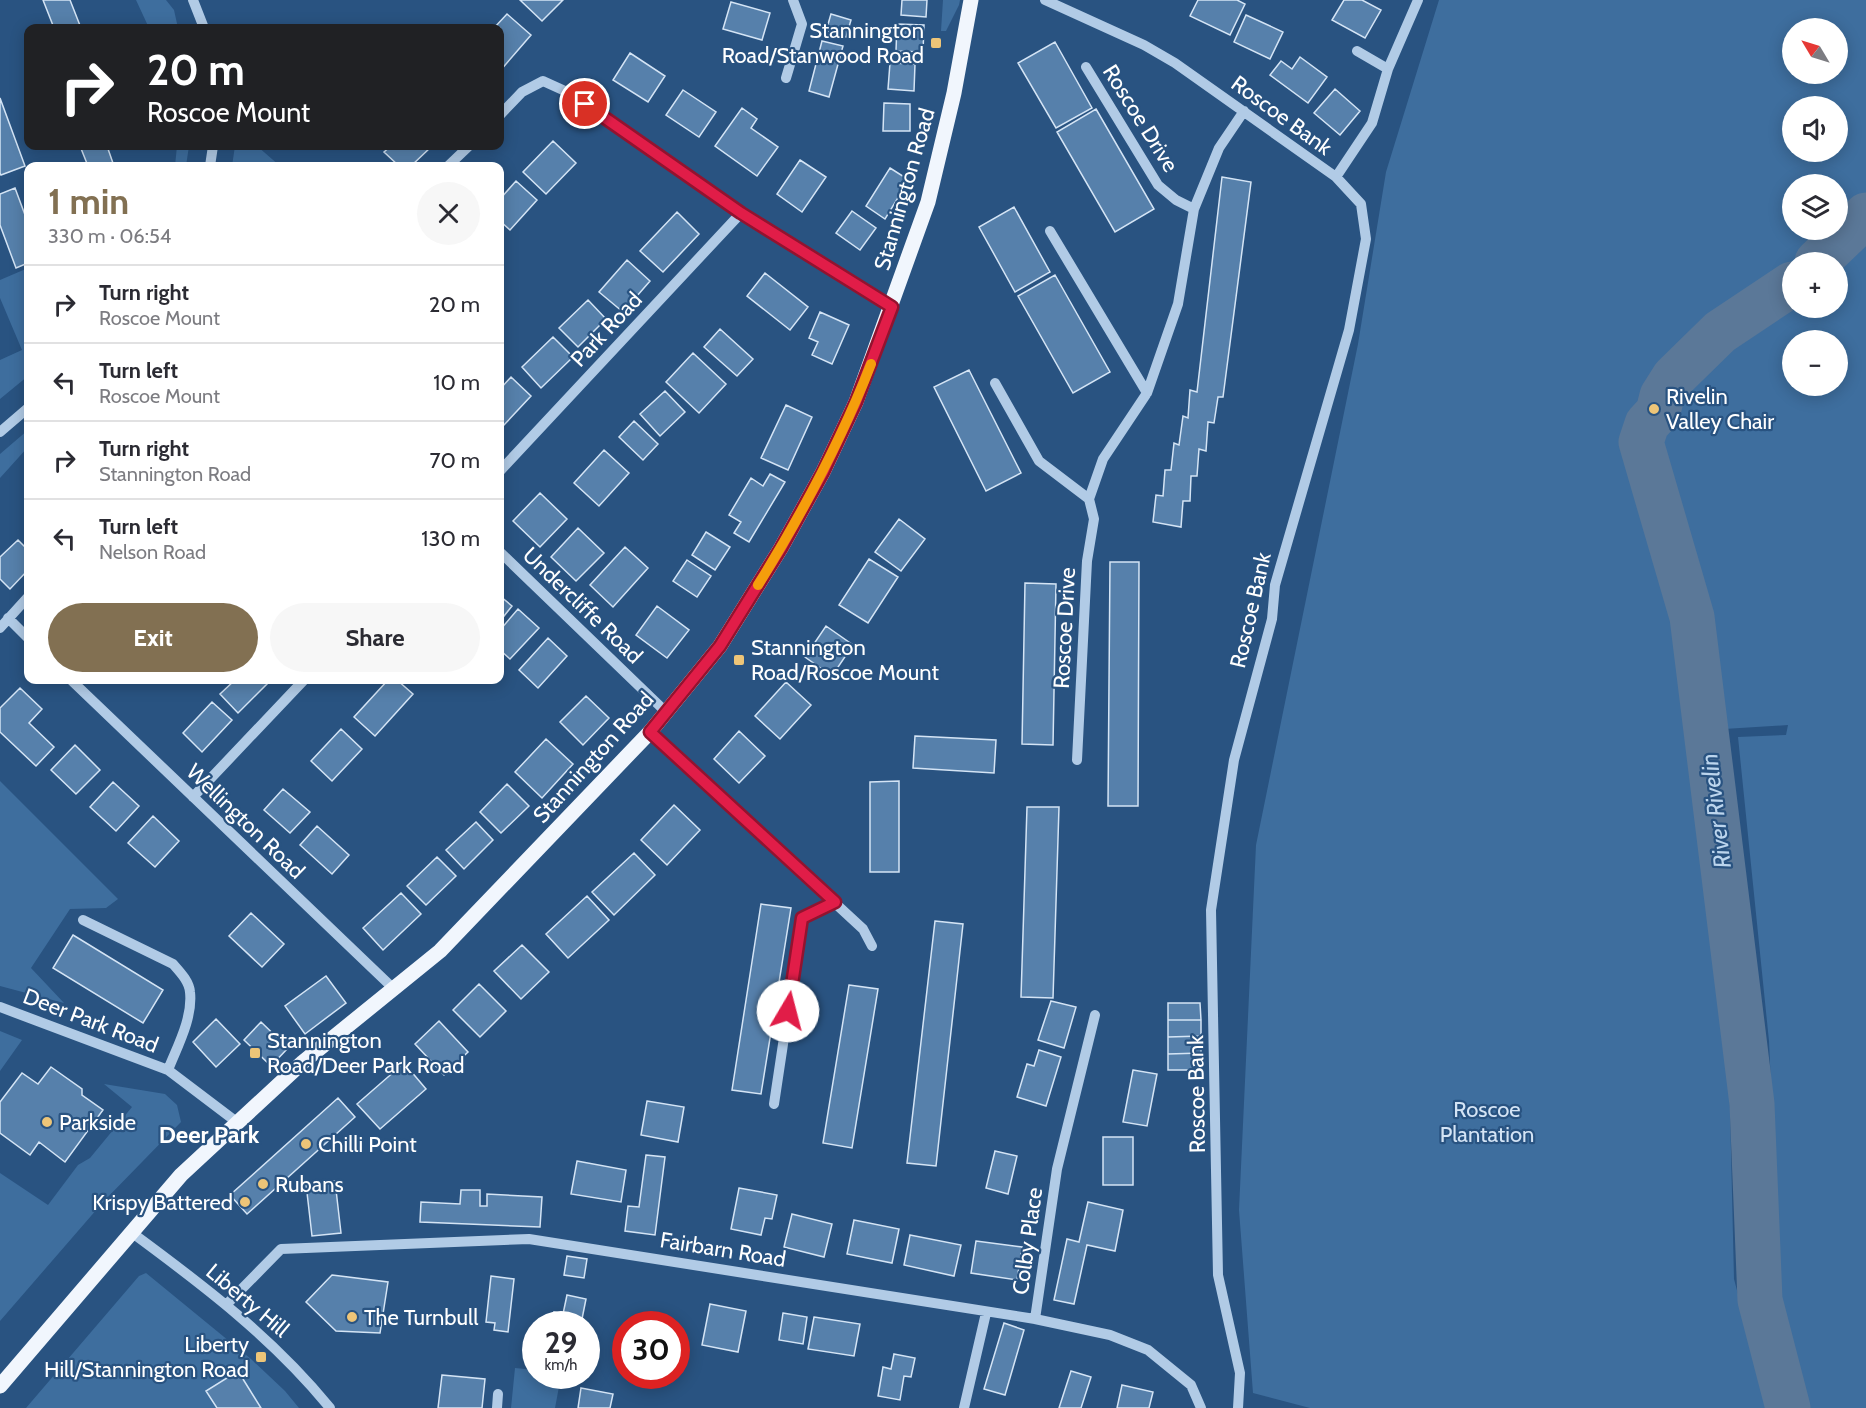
<!DOCTYPE html>
<meta charset="utf-8">
<style>
body{margin:0;font-family:Cabin,sans-serif;background:#f7f7f7;color:#2b2b33;height:100vh;display:flex;flex-direction:column;font-size:22px;white-space:nowrap}
*{box-sizing:border-box;margin:0}
p{font-size:20px;color:#7c7c81}
.icon{flex:none;width:33px;height:33px;fill:none;stroke:currentColor;stroke-width:2;stroke-linecap:round;stroke-linejoin:round}
.map{position:relative;flex:1;overflow:hidden}
.panel{position:absolute;left:24px;top:162px;width:480px;height:522px;display:flex;flex-direction:column;background:#fff;border-radius:12px;box-shadow:0 3px 15px #0003}
.panel>*{flex:none}
.top-card{position:absolute;left:24px;top:24px;width:480px;height:126px;border-radius:12px;box-shadow:0 3px 15px #0003;background:#202124;color:#fff;overflow:hidden}
.needle{width:39px;rotate:308deg}
.fabs{position:absolute;left:1782px;top:18px;display:grid;gap:12px}
.fabs a{display:grid;place-items:center;width:66px;height:66px;border-radius:50%;background:#fff;box-shadow:0 3px 15px #0003;font-size:30px}
.speed{position:absolute;left:522px;top:1311px;display:flex;gap:12px;font-size:30px;font-weight:700;text-align:center}
.speed>*{display:grid;place-content:center;width:78px;height:78px;border-radius:50%;background:#fff;box-shadow:0 3px 15px #0003;line-height:1}
.speed small{font-size:15px;font-weight:400}
.speed .limit{border:9px solid #d22;background:#fff;color:#111}
.pin{position:absolute;display:grid;place-items:center;width:51px;height:51px;color:#fff;margin:-26px;border:3px solid #fff;border-radius:50%;box-shadow:0 2px 6px #0007}
.me{position:absolute;width:66px;margin:-33px;rotate:8deg;stroke-linejoin:round;filter:drop-shadow(0 0 4px #0008)}
.turn{display:flex;align-items:center;gap:21px;height:126px;padding:0 24px;font-size:27px}
.turn .icon{width:78px;height:78px;stroke-width:2.5}
.turn b{display:block;font-size:42px;line-height:51px}
.round{display:grid;place-items:center;flex:none;width:63px;height:63px;border-radius:32px;background:#f7f7f7}
.headline{display:flex;align-items:center;justify-content:space-between;height:102px;padding:0 24px}
h1{font-size:36px;font-weight:700;line-height:45px;color:#827052}
.cta{display:flex;gap:12px;margin-top:auto;padding:12px 24px}
.cta a{flex:1;height:69px;border-radius:36px;background:#827052;color:#fff;font-size:24px;font-weight:700;line-height:69px;text-align:center}
.cta a+a{background:#f7f7f7;color:#2b2b33}
ul{padding:0;list-style:none}
li{display:flex;align-items:center;gap:18px;height:78px;padding:0 24px;border-top:2px solid #e1e1e2}
li div{flex:1}
li b{display:block;font-size:22px}
li em{font-style:normal}
.map>svg:first-child{display:block}
.green{fill:#3e6e9e;fill-rule:evenodd}
.lines{fill:none;stroke-linecap:round;stroke-linejoin:round}
.river{stroke:#5b7898;stroke-width:45}
.building{fill:#5680ab;stroke:#d4e4f5;stroke-width:1.5}
.minor{stroke:#b1cbe6;stroke-width:10}
.major{stroke:#f1f6fd;stroke-width:15}
.route-casing{stroke:#92132f;stroke-width:15}
.route{stroke:#e11d48;stroke-width:10}
.slow{stroke:#f59e0b;stroke-width:10}
.poi-dot{fill:#edc578;stroke:#295381;stroke-width:2}
.labels{text-anchor:middle;stroke-width:4.5;stroke-linejoin:round;paint-order:stroke}
.poi-label{font-size:22px;fill:#fff;stroke:#295381;text-anchor:start}
.street-label{font-size:22px;fill:#fff;stroke:#295381}
.park-label{font-size:22px;fill:#d4e4f5;stroke:#295381}
.water-label{font-size:24px;font-style:italic;fill:#bcd5ed;stroke:#295381}
.neighbourhood-label{font-size:24px;font-weight:bold;fill:#fff;stroke:#295381}
</style>
<div class="map">
<svg width="1866" height="1408" viewBox="0 0 1866 1408">
<rect width="100%" height="100%" fill="#295381"/>
<path class="green" d="M136,0h30l8,10 4,18h-29z
M943,0h17l-1,5 -13,26h-5z
M1439,0h427v199l-28,28v-43h-46v46h43l-34,32h-9l-1,10 -78,48 -57,60 -26,56 49,202 23,236 27,192 5,213 34,129h-458l-57,-15 -14,-183 17,-365 102,-501 28,-172zM1792,28h46v46h-46zM1838,106v46h-46v-46z
M177,146h12l-3,20h-11z
M235,146h22l23,20h-48z
M1866,237v1171h-68l-22,-96 -14,-160 12,1 -5,-112 -31,-304 48,-2 2,-10 -64,4 -16,-118 -34,-96 -21,-83 23,-37 6,-17 57,-49 53,-32v11h46v-45zM1792,340h46v46h-46z
M28,268v108l-28,23v-39l22,-10 -22,-52v-18z
M28,430v17l-28,31v-24z
M0,781l118,118 -12,9 -36,1 -39,59 33,35 -64,-17z
M0,1031l22,9 -22,31z
M104,1084l61,10 12,11 4,17 -77,79 -104,120v-148l48,32 30,-40 12,-7 42,-51z
M146,1273l105,86 34,32 14,17h-38l-23,-37 -32,20 11,17h-191l113,-132z
M515,1368l20,2 1,6h25l-6,32h-44z"/>
<g class="lines">
<path class="river" d="M1817,262l49,-47
M1788,1408l-28,-108 -8,-196 -60,-487 -51,-175 6,-18 11,-12 4,-16 12,-19 46,-45 72,-48"/>
</g>
<path class="building" d="M43,0h27l11,28h-27z
M520,0h43l-21,21z
M902,0h25l-1,17 -25,-2z
M1198,0h39l8,4 -15,31 -40,-19z
M1344,0h18l19,10 -16,28 -33,-18z
M731,2l39,11 -8,27 -39,-11z
M507,14l24,21 -31,36v-43h-6z
M831,14l20,6 -5,17 -20,-6z
M1246,15l37,17 -13,27 -36,-17z
M897,24l27,1 -1,27 -27,-1z
M822,41l21,5 -14,51 -20,-6z
M1055,42l37,66 -36,20 -38,-65z
M630,53l35,23 -17,26 -35,-22z
M1300,57l27,20 -19,26 -38,-28 11,-14 11,8z
M890,63l25,1 -1,27 -26,-2z
M1335,89l25,22 -20,24 -26,-22z
M683,90l33,22 -17,25 -33,-22z
M0,98l25,68 -24,9 -1,-2z
M884,103l26,1v27h-27z
M742,108l15,11 -6,9 27,19 -21,29 -42,-30z
M1096,109l58,100 -39,23 -58,-100z
M553,141l23,22 -30,31 -23,-22z
M80,146h27l7,20h-26z
M391,146h41l-21,20h-12l-15,-14z
M800,160l26,17 -24,35 -25,-18z
M890,168l19,12 -24,39 -19,-13z
M1222,177l29,5 -28,215h-5l-4,26 -6,-1 -2,29 -7,-2 -2,27h-6l-1,25h-7l-2,26 -28,-5 3,-27 7,1 2,-26h6l3,-27 5,2 4,-29 5,2 2,-28 7,2z
M516,181l21,19 -27,30 -10,-9v-22z
M15,188l13,35v40l-12,5 -16,-43v-31z
M1014,207l36,65 -35,20 -36,-65z
M852,211l24,17 -16,22 -24,-17z
M677,212l22,22 -36,38 -23,-21z
M627,260l23,21 -27,31 -24,-20z
M765,273l43,34 -18,23 -43,-34z
M1055,275l55,97 -37,21 -55,-97z
M588,300l18,19 -28,28 -19,-19z
M820,312l29,13 -17,39 -20,-9 6,-13 -9,-4z
M720,329l33,30 -16,17 -33,-29z
M553,337l20,20 -32,31 -19,-21z
M693,353l33,31 -27,29 -33,-31z
M969,370l52,103 -35,18 -52,-104z
M511,377l20,19 -27,29 -4,-4v-32z
M665,391l20,21 -25,24 -20,-22z
M786,405l26,12 -24,53 -27,-12z
M634,421l24,23 -15,16 -24,-23z
M604,450l25,23 -30,33 -25,-23z
M770,474l15,8 -36,60 -15,-9 7,-11 -12,-7 22,-37 12,8z
M540,493l27,26 -27,28 -27,-26z
M899,519l26,20 -24,32 -26,-19z
M578,528l26,25 -28,28 -25,-24z
M706,532l24,15 -15,23 -23,-15z
M18,540l10,10v20l-18,19 -10,-10v-22z
M625,547l23,21 -35,39 -23,-22z
M869,559l29,18 -30,46 -29,-18z
M687,560l24,16 -14,21 -24,-16z
M1110,562h29l-1,244h-30z
M1025,583l31,1 -3,161 -31,-1z
M500,596l12,10 -12,15z
M657,606l32,24 -22,28 -31,-23z
M518,609l21,19 -29,31 -10,-9v-20z
M826,626l27,19 -21,31 -27,-19z
M548,638l19,18 -29,32 -19,-18z
M235,680h28l4,4 -29,29 -18,-19z
M388,680h9l16,14 -38,42 -21,-19z
M786,682l25,23 -31,34 -25,-23z
M20,688l22,21 -13,14 25,24 -18,19 -36,-34v-24z
M586,696l23,22 -26,27 -23,-23z
M212,702l20,18 -30,32 -19,-19z
M341,729l21,20 -30,32 -21,-20z
M739,731l26,25 -26,27 -25,-24z
M915,736l81,4 -2,33 -81,-5z
M546,739l27,25 -31,34 -27,-26z
M75,745l25,25 -24,24 -25,-24z
M899,781v91h-29v-90z
M113,782l26,24 -23,25 -26,-24z
M507,784l22,22 -28,27 -21,-21z
M283,789l27,23 -20,21 -26,-23z
M674,805l26,25 -33,35 -26,-25z
M1027,807h32l-6,191 -32,-1z
M153,816l26,25 -24,26 -27,-24z
M476,822l17,18 -29,29 -18,-19z
M317,826l32,29 -17,19 -32,-29z
M634,853l21,22 -41,40 -22,-23z
M437,857l19,19 -30,29 -19,-19z
M401,893l20,21 -38,36 -20,-22z
M587,896l22,24 -41,38 -22,-24z
M761,904l30,4 -30,186 -29,-4z
M251,913l33,31 -22,23 -33,-31z
M935,921l28,3 -27,242 -29,-3z
M73,935l90,55 -20,33 -90,-55z
M522,945l27,27 -28,27 -27,-28z
M326,976l20,27 -41,31 -20,-28z
M479,984l27,27 -26,26 -27,-27z
M849,985l29,4 -26,159 -29,-5z
M1051,1001l25,6 -12,41 -26,-8z
M1168,1003h32l1,17h-33z
M216,1019l24,25 -24,23 -23,-25z
M1168,1020h33v16l-33,1z
M439,1021l29,31 -24,23 -29,-31z
M261,1022l27,26 -17,18 -27,-26z
M1201,1036v17l-33,1v-17z
M1039,1050l22,7 -15,49 -29,-9 10,-33 7,2z
M1201,1053v17h-33v-16z
M404,1063l22,26 -46,40 -23,-25z
M51,1067l31,22v6l21,15 -38,52 -26,-20 -9,13 -30,-22v-31l22,-29 16,11z
M1133,1070l24,4 -10,52 -24,-4z
M338,1098l17,19 -108,97 -17,-19z
M647,1101l37,6 -6,35 -37,-7z
M1103,1137h30v48h-30z
M995,1151l22,5 -9,38 -22,-6z
M646,1155l19,2 -10,78 -30,-4 3,-25 11,1z
M577,1161l49,9 -5,32 -50,-8z
M335,1181l6,52 -29,3 -6,-52z
M739,1188l38,7 -5,24 -7,-1 -4,17 -30,-6z
M461,1190h19v16h7v-12l55,3 -2,30 -120,-5 1,-20 39,2z
M1088,1202l35,8 -8,41 -28,-6 -13,59 -20,-4 13,-61 12,3z
M792,1214l40,10 -8,33 -40,-10z
M854,1220l45,9 -7,34 -45,-9z
M910,1235l51,10 -7,31 -50,-11z
M976,1241l46,6 -5,33 -46,-7z
M567,1256l20,3 -3,19 -20,-3z
M332,1275l56,7 -8,51 -44,-2 -30,-29z
M491,1276l23,3 -6,53 -14,-2 1,-7 -9,-1z
M567,1295l19,4 -5,25h-30l3,-12 9,2z
M710,1304l36,7 -8,41 -36,-7z
M783,1313l24,4 -4,27 -24,-4z
M814,1317l46,7 -6,32 -46,-7z
M1004,1323l20,7 -19,65 -21,-6z
M894,1354l21,4 -4,19 -7,-1 -4,24 -22,-4 5,-29 8,2z
M238,1371l23,37h-44l-11,-17z
M1071,1371l20,6 -10,31h-22z
M442,1375l43,4 -3,29h-44z
M1122,1385l31,7 -4,16h-32z
M581,1388l32,6 -3,14h-32z"/>
<g class="lines">
<path class="minor" d="M193,0l11,28
M1045,0l99,45 31,18 161,114 25,27 5,35 -17,91 -74,255 -3,34 -38,141 -23,150 7,365 22,98 -2,35
M1357,51l31,18
M1086,67l72,118 18,15 18,9
M786,78l16,-54 -9,-24
M500,115l22,-23 21,-11 22,10 176,122 151,94
M210,166l3,-20
M448,166l21,-20
M1336,177l36,-54 16,-54 30,-69
M1050,231l97,162
M995,383l44,78 50,38
M0,432l28,-24
M500,471l241,-258
M500,552l166,160
M8,618l20,20
M0,628l28,-31
M71,680l324,310
M650,732l213,197 9,17
M1077,760l10,-199 7,-42 -5,-20 14,-40 44,-66 31,-89 16,-95 25,-61 25,-37
M193,797l111,-117
M83,920l90,44c7,8 16,17 17,28 3,26 -13,55 -22,78
M0,1007l168,63 70,53
M774,1104l28,-186 33,-16
M131,1232c72,53 142,106 199,176
M227,1304l54,-55 248,-10 506,80 75,16 38,15 43,35 10,23
M1035,1319l22,-150 38,-154
M497,1408l1,-14
M964,1408l22,-95"/>
<path class="major" d="M0,1386l181,-211 122,-113 137,-111 210,-219 70,-86 61,-98 42,-76 33,-70 72,-200 26,-109 17,-93"/>
</g>
<g class="lines">
<g class="route-casing">
<path id="route" d="M585,104l156,109 151,94 -36,95 -33,70 -42,76 -61,98 -70,86 185,170 -33,16 -14,93"/>
</g>
<use href="#route" class="route"/>
<path class="slow" d="M758,585c44,-71 83,-144 113,-221"/>
</g>
<g class="poi-dot">
<rect x="930" y="37" width="12" height="12" rx="3"/>
<circle cx="1654" cy="409" r="6"/>
<rect x="733" y="654" width="12" height="12" rx="3"/>
<rect x="249" y="1047" width="12" height="12" rx="3"/>
<circle cx="47" cy="1122" r="6"/>
<circle cx="306" cy="1144" r="6"/>
<circle cx="263" cy="1184" r="6"/>
<circle cx="245" cy="1202" r="6"/>
<circle cx="352" cy="1317" r="6"/>
<rect x="255" y="1351" width="12" height="12" rx="3"/>
</g>
<g class="labels">
<g class="poi-label">
<text x="924" y="38" text-anchor="end">Stannington<tspan x="924" dy="25">Road/Stanwood Road</tspan></text>
<text x="1666" y="404">Rivelin<tspan x="1666" dy="25">Valley Chair</tspan></text>
<text x="751" y="655">Stannington<tspan x="751" dy="25">Road/Roscoe Mount</tspan></text>
<text x="267" y="1048">Stannington<tspan x="267" dy="25">Road/Deer Park Road</tspan></text>
<text x="59" y="1130">Parkside</text>
<text x="318" y="1152">Chilli Point</text>
<text x="275" y="1192">Rubans</text>
<text x="233" y="1210" text-anchor="end">Krispy Battered</text>
<text x="364" y="1325">The Turnbull</text>
<text x="249" y="1352" text-anchor="end">Liberty<tspan x="249" dy="25">Hill/Stannington Road</tspan></text>
</g>
<g class="street-label">
<text transform="translate(1282 115) rotate(36)" y="8">Roscoe Bank</text>
<text transform="translate(1141 118) rotate(58)" y="8">Roscoe Drive</text>
<text transform="translate(904 189) rotate(-74)" y="8">Stannington Road</text>
<text transform="translate(606 329) rotate(-47)" y="8">Park Road</text>
<text transform="translate(583 605) rotate(44)" y="8">Undercliffe Road</text>
<text transform="translate(1250 610) rotate(-77)" y="8">Roscoe Bank</text>
<text transform="translate(1064 628) rotate(-87)" y="8">Roscoe Drive</text>
<text transform="translate(593 757) rotate(-48)" y="8">Stannington Road</text>
<text transform="translate(246 821) rotate(44)" y="8">Wellington Road</text>
<text transform="translate(91 1020) rotate(21)" y="8">Deer Park Road</text>
<text transform="translate(1196 1094) rotate(-91)" y="8">Roscoe Bank</text>
<text transform="translate(1027 1241) rotate(-82)" y="8">Colby Place</text>
<text transform="translate(723 1249) rotate(9)" y="8">Fairbarn Road</text>
<text transform="translate(248 1300) rotate(40)" y="8">Liberty Hill</text>
</g>
<g class="park-label">
<text x="1487" y="1117">Roscoe<tspan x="1487" dy="25">Plantation</tspan></text>
</g>
<g class="water-label">
<text transform="translate(1716 811) rotate(-97)" y="8">River Rivelin</text>
</g>
<g class="neighbourhood-label">
<text x="209" y="1143">Deer Park</text>
</g>
</g>
</svg>
<div class="fabs">
<a><svg class="needle" viewBox="-14 -14 28 28"><path d="M0-13l5 13h-10z" fill="#e53935"/><path d="M0 13l5-13h-10z" fill="#7c7c81"/></svg></a>
<a><svg class="icon" aria-label="sound" viewBox="0 0 24 24"><path d="M4 9h4l5-4v14l-5-4H4zM17 9q2 3 0 6"/></svg></a>
<a><svg class="icon" aria-label="layers" viewBox="0 0 24 24"><path d="M12 4l9 5-9 5-9-5zM3 14l9 5 9-5"/></svg></a>
<a>+</a>
<a>−</a>
</div>
<div class="speed"><div>29<small>km/h</small></div><div class="limit">30</div></div>
<div class="pin" style="left:585px;top:104px;background:#d93025"><svg class="icon" aria-label="arrive" viewBox="0 0 24 24"><path d="M6 21V4h12l-3 4 3 4H6"/></svg></div>
<svg class="me" style="left:788px;top:1011px" viewBox="-20 -20 40 40"><circle r="19" fill="#fff"/><path d="M0-13L10 11 0 6-10 11z" fill="#e11d48"/></svg>
<div class="top-card">
<div class="turn"><svg class="icon" aria-label="right" viewBox="0 0 24 24"><path d="M7 20v-9h11M14 6l5 5-5 5"/></svg><div><b>20 m</b>Roscoe Mount</div></div>
</div>
<section class="panel">
<div class="headline"><div><h1>1 min</h1><p>330 m · 06:54</p></div><a class="round"><svg class="icon" aria-label="close" viewBox="0 0 24 24"><path d="M6 6l12 12M18 6L6 18"/></svg></a></div>
<ul>
<li><svg class="icon" aria-label="right" viewBox="0 0 24 24"><path d="M7 20v-9h11M14 6l5 5-5 5"/></svg><div><b>Turn right</b><p>Roscoe Mount</p></div><em>20 m</em></li>
<li><svg class="icon" aria-label="left" viewBox="0 0 24 24"><path d="M17 20v-9H6M10 6l-5 5 5 5"/></svg><div><b>Turn left</b><p>Roscoe Mount</p></div><em>10 m</em></li>
<li><svg class="icon" aria-label="right" viewBox="0 0 24 24"><path d="M7 20v-9h11M14 6l5 5-5 5"/></svg><div><b>Turn right</b><p>Stannington Road</p></div><em>70 m</em></li>
<li><svg class="icon" aria-label="left" viewBox="0 0 24 24"><path d="M17 20v-9H6M10 6l-5 5 5 5"/></svg><div><b>Turn left</b><p>Nelson Road</p></div><em>130 m</em></li>
</ul>
<div class="cta"><a>Exit</a><a>Share</a></div>
</section>
</div>
